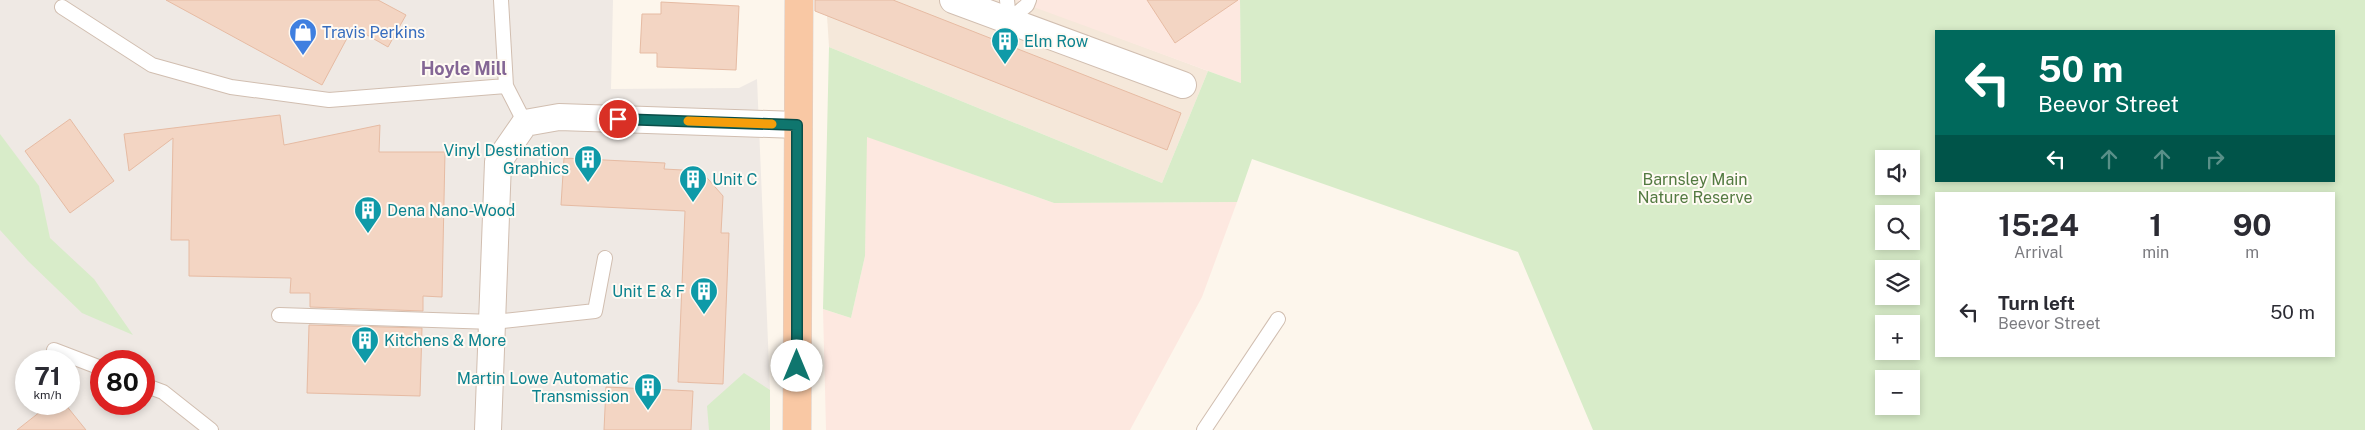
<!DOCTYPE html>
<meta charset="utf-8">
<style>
body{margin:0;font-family:"Public Sans",sans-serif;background:#f2f2f3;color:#2b2b33;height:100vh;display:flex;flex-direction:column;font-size:19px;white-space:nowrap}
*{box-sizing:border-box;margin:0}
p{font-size:16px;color:#7c7c81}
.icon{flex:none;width:28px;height:28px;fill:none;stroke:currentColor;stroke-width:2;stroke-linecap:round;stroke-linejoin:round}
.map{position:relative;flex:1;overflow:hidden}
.drawer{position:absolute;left:1935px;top:192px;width:400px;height:165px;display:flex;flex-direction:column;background:#fff;border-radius:0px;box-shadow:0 2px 8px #0003}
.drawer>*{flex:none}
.hud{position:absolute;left:1935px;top:30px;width:400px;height:152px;border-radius:0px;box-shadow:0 2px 8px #0003;background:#00695c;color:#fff;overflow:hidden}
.buttons{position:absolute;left:1875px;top:150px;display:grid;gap:10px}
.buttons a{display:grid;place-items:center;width:45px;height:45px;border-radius:0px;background:#fff;box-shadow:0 2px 8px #0003;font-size:25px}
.speed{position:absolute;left:15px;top:350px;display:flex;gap:10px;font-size:25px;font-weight:700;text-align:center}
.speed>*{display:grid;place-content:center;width:65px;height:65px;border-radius:50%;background:#fff;box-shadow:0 2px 8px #0003;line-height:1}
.speed small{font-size:12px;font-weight:400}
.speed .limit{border:8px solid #d22;background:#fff;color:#111}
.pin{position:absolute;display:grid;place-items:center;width:42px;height:42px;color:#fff;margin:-21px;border:2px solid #fff;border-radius:50%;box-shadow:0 1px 5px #0007}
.me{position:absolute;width:55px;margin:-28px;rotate:0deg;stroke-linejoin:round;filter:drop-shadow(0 0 4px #0008)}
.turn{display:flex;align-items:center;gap:18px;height:105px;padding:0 20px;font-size:22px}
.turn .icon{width:65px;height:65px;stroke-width:2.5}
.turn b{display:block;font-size:35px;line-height:42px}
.lanes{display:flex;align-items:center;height:48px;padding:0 20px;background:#0003;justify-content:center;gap:25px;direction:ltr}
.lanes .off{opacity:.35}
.eta{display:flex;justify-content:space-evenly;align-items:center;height:85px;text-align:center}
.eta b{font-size:30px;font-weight:700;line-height:35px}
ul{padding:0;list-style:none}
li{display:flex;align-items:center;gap:15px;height:70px;padding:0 20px}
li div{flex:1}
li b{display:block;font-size:19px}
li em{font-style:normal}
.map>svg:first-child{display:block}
.residential{fill:#f5e8da}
.commercial{fill:#fde8e0}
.industrial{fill:#efe9e4;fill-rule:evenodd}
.green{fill:#d8ecc9;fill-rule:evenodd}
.building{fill:#f3d5c3;stroke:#e6bba3}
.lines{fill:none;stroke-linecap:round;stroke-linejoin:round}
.service-casing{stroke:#d1beb0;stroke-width:16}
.minor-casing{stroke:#d1beb0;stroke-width:28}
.trunk-casing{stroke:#dad1cd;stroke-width:29}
.service{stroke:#fff;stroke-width:14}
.minor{stroke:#fff;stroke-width:26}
.trunk{stroke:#f9c8a4;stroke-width:28}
.route-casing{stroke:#0a4d48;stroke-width:12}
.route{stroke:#0f766e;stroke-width:9}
.slow{stroke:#f59e0b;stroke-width:9}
.labels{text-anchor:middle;stroke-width:4;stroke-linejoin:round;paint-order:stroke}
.shop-label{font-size:16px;fill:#366cbe;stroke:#fffaf3;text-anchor:start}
.culture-label{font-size:16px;fill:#0d838f;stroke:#fffaf3;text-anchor:start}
.park-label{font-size:16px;fill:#537a41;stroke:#fffaf3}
.neighbourhood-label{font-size:18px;font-weight:bold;fill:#846695;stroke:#fffaf3}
</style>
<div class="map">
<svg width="2365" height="430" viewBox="0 0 2365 430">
<rect width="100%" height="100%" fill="#fdf6ec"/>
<path class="residential" d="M826,0h192l190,71 -46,112 -333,-136z"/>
<path class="commercial" d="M1240,0l1,83 -224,-82 1,-1z
M866,136l188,67 183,-1 -35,95 -72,133h-304l-3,-121 28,9 14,-62z"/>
<path class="industrial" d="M0,0h613l-2,89 128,-1 18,-9 13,311 -2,40h-768zM26,361h43v43h-43zM101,361h43v43h-43z"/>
<path class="green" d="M1240,0h1125v430h-772l-75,-178 -266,-93 -15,43 -183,1 -187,-66 -2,119 -14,62 -28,-9 6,-262 333,136 46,-112 33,12zM1936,31h398v150h-398zM1884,159h27v27h-27zM1936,194h398v162h-398zM1884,214h27v27h-27zM1884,269h27v27h-27zM1884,324h27v27h-27zM1884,379h27v27h-27z
M0,134l39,52 11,52 44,41 39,56 -51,-22 -54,-52 -28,-31z
M744,373l26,17v40h-61l-2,-24z"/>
<path class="building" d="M166,0h212l28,15 -18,32 -35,-20 -31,58z
M815,0h78l288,113 -14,37 -352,-139z
M1147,0h91l-63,43z
M661,2l78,4 -3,64 -79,-3v-14h-17l2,-39h19z
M280,115l4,30 96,-20 -1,27h66l-3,145 -19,-1v15l-113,-4v-14h-20l1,-15 -102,-2v-36h-18l2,-102 -44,33 -5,-37z
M70,119l44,62 -44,32 -45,-62z
M564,158l101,5 -1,6 37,2 22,25 -2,37h8l-6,151 -45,-2 7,-171 -124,-6z
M309,325l113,3 -2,68 -113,-3z
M606,387l87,4 -2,39h-87z
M50,404h15l21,26h-69z"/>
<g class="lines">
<g class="service-casing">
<path id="service" d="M501,0l5,86 19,37
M1007,0l2,20
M62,7l90,58 79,22 98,13 177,-14
M1009,20l18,-15 2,-5
M279,315l215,7 101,-11 10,-53
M54,350l47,18
M144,385l19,7 48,38
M1204,430l74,-111"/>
</g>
<g class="minor-casing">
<path id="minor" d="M953,0l230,85
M488,430l10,-268 27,-39 34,-6 238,8"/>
</g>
<g class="trunk-casing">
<path id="trunk" d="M797,430l2,-430"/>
</g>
<use href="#service" class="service"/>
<use href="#minor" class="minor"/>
<use href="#trunk" class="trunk"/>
</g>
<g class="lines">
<g class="route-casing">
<path id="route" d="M618,119l179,6v241"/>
</g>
<use href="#route" class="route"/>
<path class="slow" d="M688,121l84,3"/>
</g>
<defs>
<g id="shop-pin" transform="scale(1.4375)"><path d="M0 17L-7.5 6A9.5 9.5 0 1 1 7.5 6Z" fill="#3f7fe0" stroke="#fffaf3"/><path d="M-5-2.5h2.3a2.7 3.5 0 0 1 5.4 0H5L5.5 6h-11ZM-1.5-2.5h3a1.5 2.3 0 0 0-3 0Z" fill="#fff"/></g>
<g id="building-pin" transform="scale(1.4375)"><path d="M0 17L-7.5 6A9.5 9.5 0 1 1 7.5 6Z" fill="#0f9aa8" stroke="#fffaf3"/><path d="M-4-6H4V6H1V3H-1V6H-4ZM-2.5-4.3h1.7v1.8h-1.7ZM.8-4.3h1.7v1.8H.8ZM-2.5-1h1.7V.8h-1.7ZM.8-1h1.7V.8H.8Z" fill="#fff"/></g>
</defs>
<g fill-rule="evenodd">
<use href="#shop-pin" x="303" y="32"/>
<use href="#building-pin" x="1005" y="41"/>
<use href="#building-pin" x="588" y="159"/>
<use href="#building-pin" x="693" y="179"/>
<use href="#building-pin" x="368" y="210"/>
<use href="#building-pin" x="704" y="291"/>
<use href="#building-pin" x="365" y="340"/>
<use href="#building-pin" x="648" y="387"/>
</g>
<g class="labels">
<g class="shop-label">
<text x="322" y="38">Travis Perkins</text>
</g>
<g class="culture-label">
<text x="1024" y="47">Elm Row</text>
<text x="569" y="156" text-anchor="end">Vinyl Destination<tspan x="569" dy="18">Graphics</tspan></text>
<text x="712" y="185">Unit C</text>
<text x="387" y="216">Dena Nano-Wood</text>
<text x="685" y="297" text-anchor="end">Unit E &amp; F</text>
<text x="384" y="346">Kitchens &amp; More</text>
<text x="629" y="384" text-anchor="end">Martin Lowe Automatic<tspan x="629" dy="18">Transmission</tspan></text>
</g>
<g class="park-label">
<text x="1695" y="185">Barnsley Main<tspan x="1695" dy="18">Nature Reserve</tspan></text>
</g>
<g class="neighbourhood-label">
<text x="464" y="75">Hoyle Mill</text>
</g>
</g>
</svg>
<div class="buttons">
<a><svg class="icon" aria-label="sound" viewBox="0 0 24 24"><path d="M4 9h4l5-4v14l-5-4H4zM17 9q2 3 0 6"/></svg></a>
<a><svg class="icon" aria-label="search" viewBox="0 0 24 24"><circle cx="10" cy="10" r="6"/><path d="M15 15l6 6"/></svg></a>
<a><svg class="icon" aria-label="layers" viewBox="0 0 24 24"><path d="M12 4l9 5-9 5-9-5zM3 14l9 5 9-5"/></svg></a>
<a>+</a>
<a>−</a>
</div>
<div class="speed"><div>71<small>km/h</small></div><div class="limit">80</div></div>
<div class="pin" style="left:618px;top:119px;background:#d93025"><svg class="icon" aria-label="arrive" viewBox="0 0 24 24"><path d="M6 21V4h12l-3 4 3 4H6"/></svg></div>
<svg class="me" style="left:797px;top:366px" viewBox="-20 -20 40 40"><circle r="19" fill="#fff"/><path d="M0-13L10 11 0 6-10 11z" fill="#0f766e"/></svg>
<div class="hud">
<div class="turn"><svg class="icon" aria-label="left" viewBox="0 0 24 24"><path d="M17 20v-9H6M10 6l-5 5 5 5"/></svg><div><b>50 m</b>Beevor Street</div></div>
<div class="lanes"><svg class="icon" aria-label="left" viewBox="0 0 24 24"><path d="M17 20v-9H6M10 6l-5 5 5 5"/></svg><svg class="icon off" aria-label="ahead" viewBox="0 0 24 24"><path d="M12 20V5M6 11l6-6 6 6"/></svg><svg class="icon off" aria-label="ahead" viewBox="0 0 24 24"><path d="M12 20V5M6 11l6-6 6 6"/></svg><svg class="icon off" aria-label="right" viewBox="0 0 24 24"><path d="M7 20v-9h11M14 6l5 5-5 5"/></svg></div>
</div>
<section class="drawer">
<div class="eta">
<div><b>15:24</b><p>Arrival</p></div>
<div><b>1</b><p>min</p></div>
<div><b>90</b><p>m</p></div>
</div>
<ul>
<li><svg class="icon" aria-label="left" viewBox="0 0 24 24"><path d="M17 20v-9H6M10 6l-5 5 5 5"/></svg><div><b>Turn left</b><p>Beevor Street</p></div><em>50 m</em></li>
</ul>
</section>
</div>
